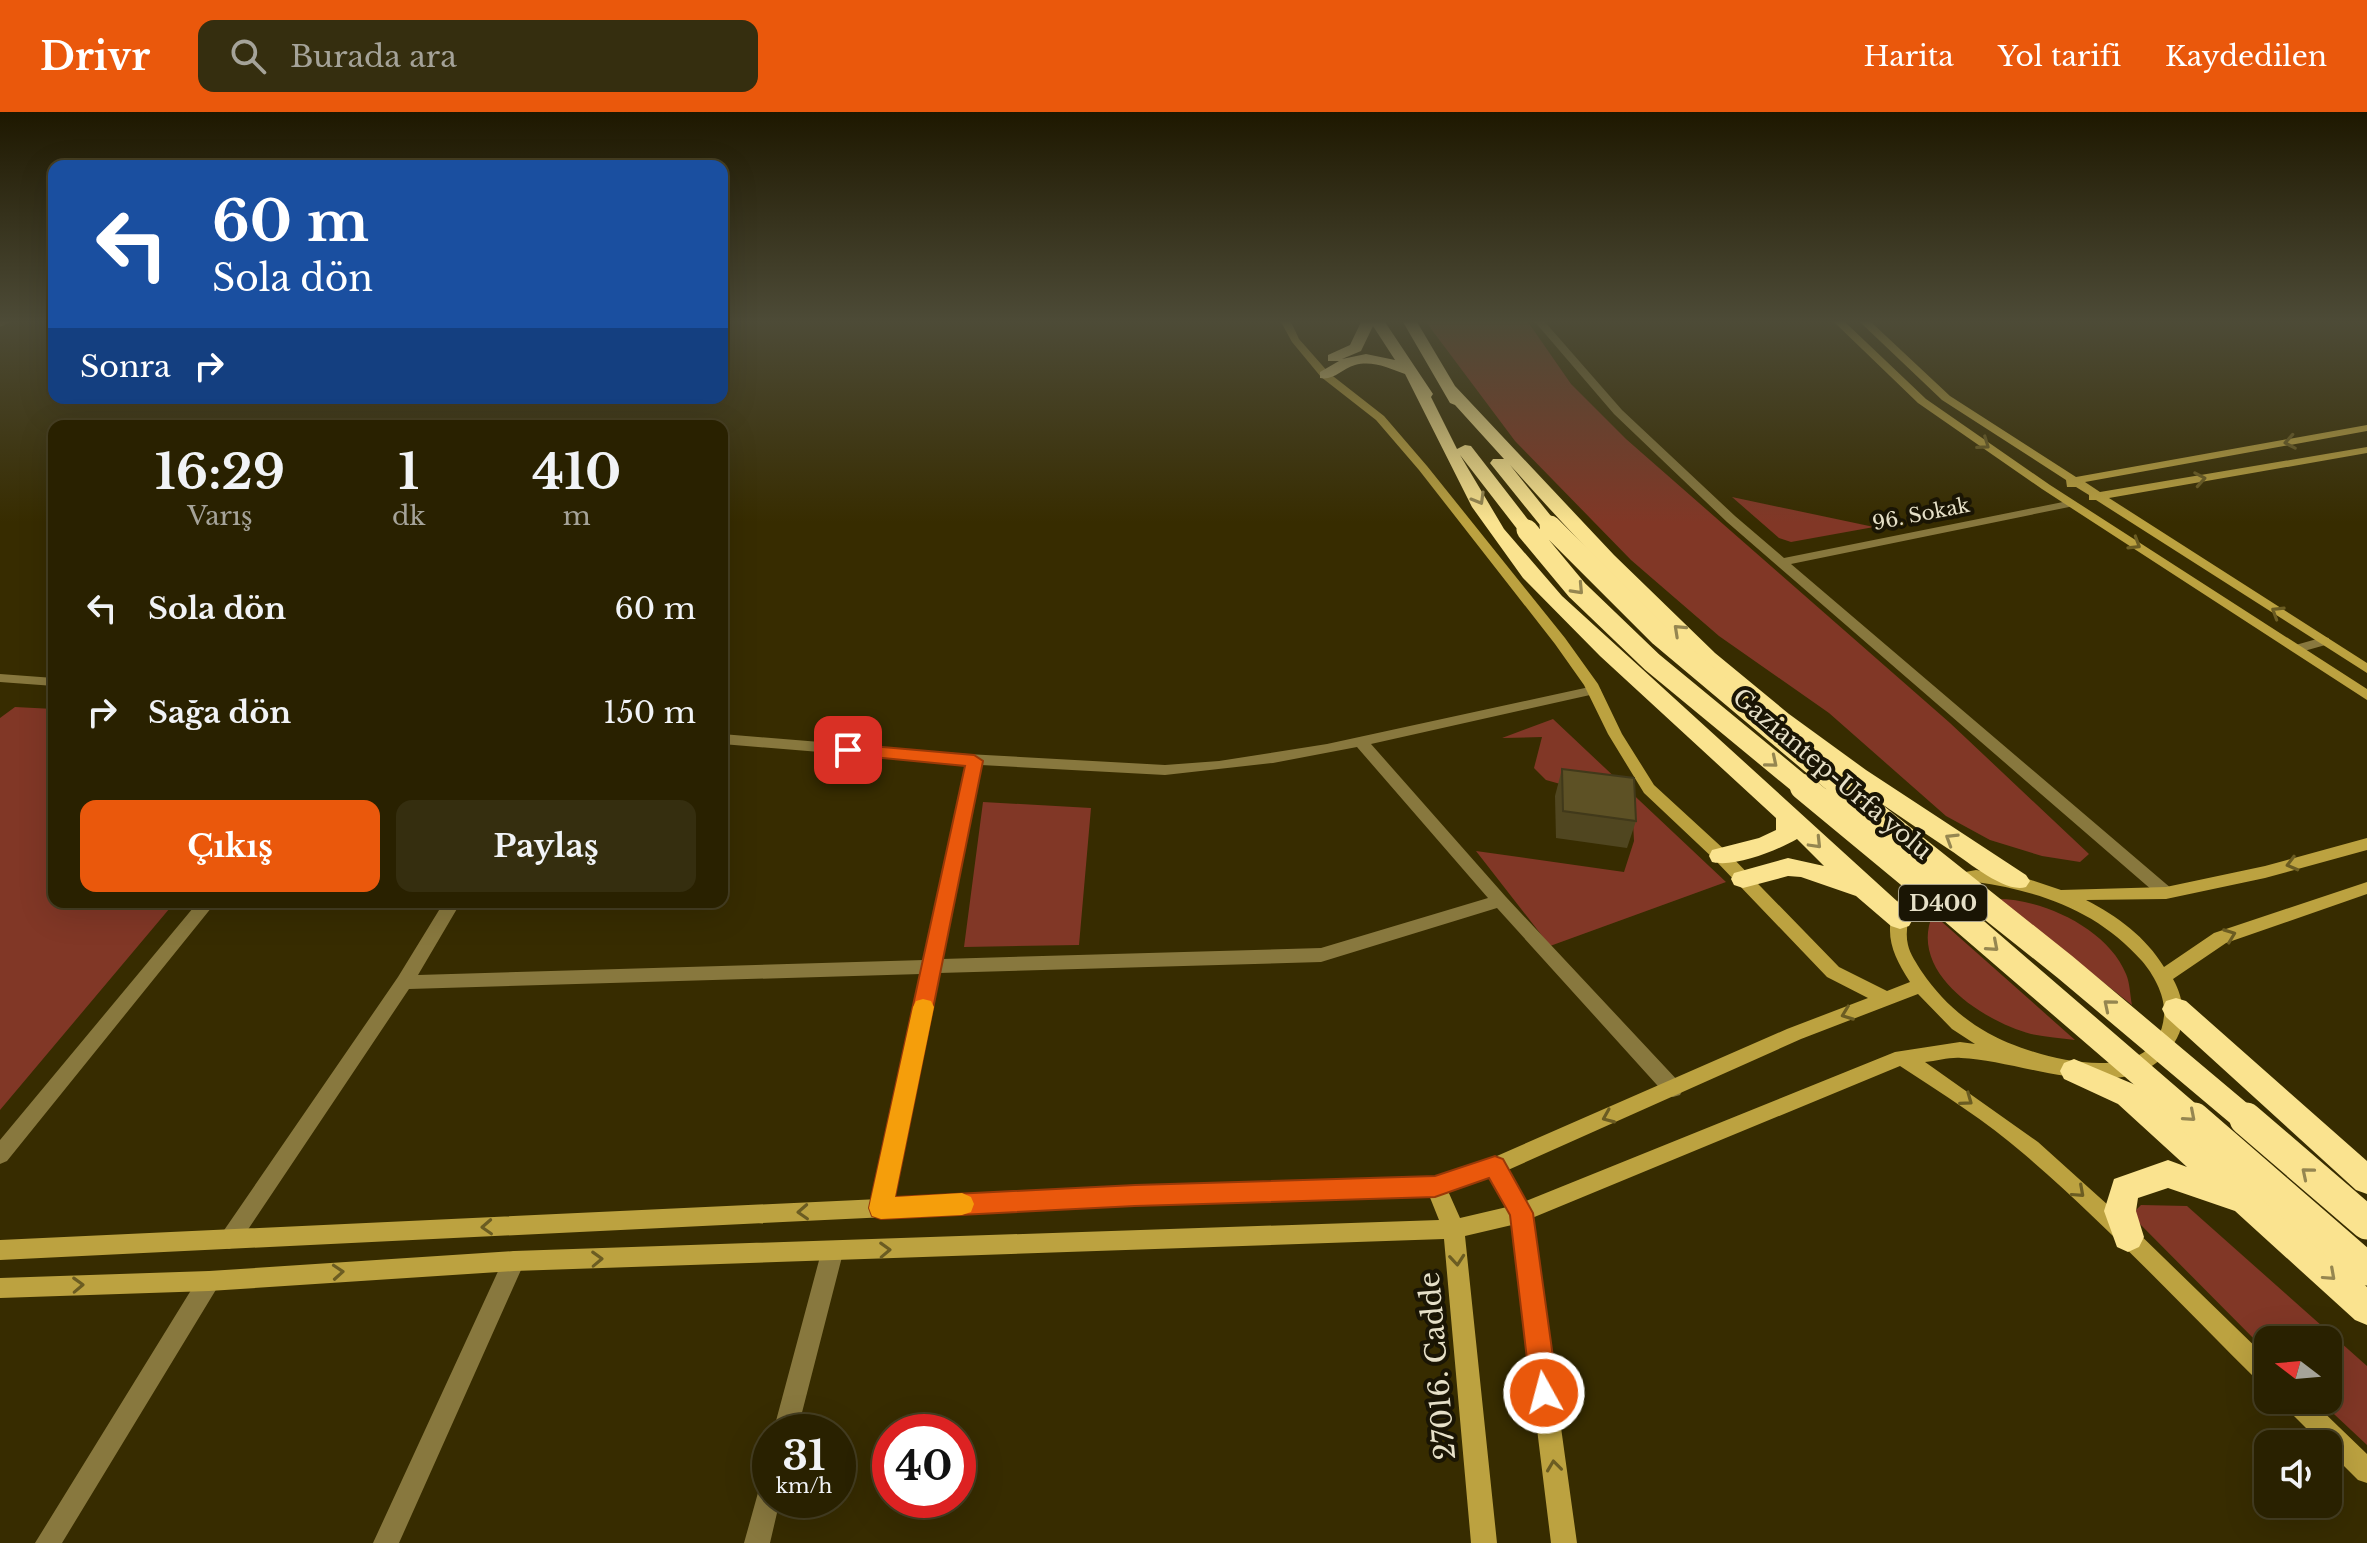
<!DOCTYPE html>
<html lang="tr">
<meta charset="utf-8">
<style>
body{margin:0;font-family:"Libre Baskerville",serif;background:#352e0f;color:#f1f3f6;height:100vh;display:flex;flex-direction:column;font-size:30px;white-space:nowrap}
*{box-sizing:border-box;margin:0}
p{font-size:26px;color:#a5a399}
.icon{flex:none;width:44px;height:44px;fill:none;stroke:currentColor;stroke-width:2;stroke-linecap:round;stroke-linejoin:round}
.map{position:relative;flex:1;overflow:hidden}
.panel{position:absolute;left:48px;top:308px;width:680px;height:488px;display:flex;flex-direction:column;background:#292100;border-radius:16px;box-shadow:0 8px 32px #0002,0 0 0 2px #453e22}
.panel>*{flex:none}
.guide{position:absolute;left:48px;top:48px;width:680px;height:244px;border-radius:16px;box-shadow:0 8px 32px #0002,0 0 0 2px #453e22;background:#1a4fa0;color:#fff;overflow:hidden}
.needle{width:52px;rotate:286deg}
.tools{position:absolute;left:2254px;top:1214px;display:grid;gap:16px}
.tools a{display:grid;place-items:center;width:88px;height:88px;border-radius:16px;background:#292100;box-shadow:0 8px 32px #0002,0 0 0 2px #453e22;font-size:40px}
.speed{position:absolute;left:752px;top:1302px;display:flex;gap:16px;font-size:40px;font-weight:700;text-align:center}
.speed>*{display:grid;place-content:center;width:104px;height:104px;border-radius:50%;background:#292100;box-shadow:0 8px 32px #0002,0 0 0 2px #453e22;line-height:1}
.speed small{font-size:20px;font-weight:400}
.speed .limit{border:12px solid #d22;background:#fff;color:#111}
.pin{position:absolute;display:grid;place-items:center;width:68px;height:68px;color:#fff;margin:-34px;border-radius:16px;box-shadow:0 4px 12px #0006}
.me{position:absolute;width:88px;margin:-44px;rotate:353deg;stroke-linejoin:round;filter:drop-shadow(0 0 6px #0008)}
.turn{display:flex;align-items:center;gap:28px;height:168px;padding:0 32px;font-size:36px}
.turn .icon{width:104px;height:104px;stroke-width:2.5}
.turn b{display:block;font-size:56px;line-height:68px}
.then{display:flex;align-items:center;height:76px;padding:0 32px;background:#0003;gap:16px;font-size:30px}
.eta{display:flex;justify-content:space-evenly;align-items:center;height:136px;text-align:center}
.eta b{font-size:48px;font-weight:700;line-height:56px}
.primary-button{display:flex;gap:16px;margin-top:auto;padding:16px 32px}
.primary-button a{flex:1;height:92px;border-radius:16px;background:#ea580c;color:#fff;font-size:32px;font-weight:700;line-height:92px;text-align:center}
.primary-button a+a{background:#352e0f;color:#f1f3f6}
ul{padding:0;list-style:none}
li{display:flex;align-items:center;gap:24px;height:104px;padding:0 32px}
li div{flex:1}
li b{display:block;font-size:30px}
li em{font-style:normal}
header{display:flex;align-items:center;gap:48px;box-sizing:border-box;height:112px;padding:0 40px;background:#ea580c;color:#fff}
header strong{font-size:38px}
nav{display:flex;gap:44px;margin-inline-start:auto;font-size:28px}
.search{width:560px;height:72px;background:#352e0f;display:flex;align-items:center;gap:20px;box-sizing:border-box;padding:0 28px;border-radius:16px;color:#a5a399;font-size:30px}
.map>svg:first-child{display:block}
.green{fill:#813726}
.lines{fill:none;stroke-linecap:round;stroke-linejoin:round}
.street{fill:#88783e;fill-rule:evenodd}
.secondary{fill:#bca240;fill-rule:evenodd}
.highway{fill:#fae38f;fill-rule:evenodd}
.highway-bridge-far3{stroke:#fae38f;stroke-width:16}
.highway-bridge-far2{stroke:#fae38f;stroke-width:21}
.highway-bridge-far1{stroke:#fae38f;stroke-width:26}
.highway-bridge{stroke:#fae38f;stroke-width:33}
.wall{fill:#504620}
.building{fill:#5d5125;stroke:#41391a;stroke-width:2}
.oneway{stroke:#6b5c22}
.oneway2{stroke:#958650}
.route{fill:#ea580c;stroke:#983908;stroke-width:2}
.slow{fill:#f59e0b}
.labels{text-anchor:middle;stroke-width:8;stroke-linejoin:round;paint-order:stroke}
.far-street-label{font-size:20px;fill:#e6e0c8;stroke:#1a1504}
.shield{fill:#1a1504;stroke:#a9a38d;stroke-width:2}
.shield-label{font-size:22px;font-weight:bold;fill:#e6e0c8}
.street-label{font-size:24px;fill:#e6e0c8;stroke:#1a1504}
.near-street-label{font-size:28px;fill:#e6e0c8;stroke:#1a1504}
</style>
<header>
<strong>Drivr</strong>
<div class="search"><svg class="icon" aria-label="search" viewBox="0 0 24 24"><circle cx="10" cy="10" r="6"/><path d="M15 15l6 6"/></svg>Burada ara</div>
<nav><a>Harita</a><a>Yol tarifi</a><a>Kaydedilen</a></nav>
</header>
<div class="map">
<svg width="2367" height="1431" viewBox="0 0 2367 1431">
<rect width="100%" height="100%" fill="#372c00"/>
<path class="green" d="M1426,210h102l43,62 55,55 324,284 139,131 -9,8 -38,-6 -52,-16 -44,-24 -117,-103 -110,-77 -88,-76 -116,-119z
M1732,385l142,30 -83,15 -12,-4z
M15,595l39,2v193h121l-175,208v-392z
M1553,607l173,163 -176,64 -74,-95 148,21 10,-31 -2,-37 -86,-24 -12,-12 8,-31 -40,1z
M983,690l108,6 -12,137 -115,2z
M1998,787c45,0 110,30 128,75 4,9 4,21 6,31z
M1933,802l142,126c-14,-2 -30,-3 -44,-6 -48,-13 -124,-62 -98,-120z
M2141,1093l46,1 180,160v79l-48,-45h9v-60h-60v13l-137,-138z"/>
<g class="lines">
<path class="street" d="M0,210h10l-10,5z
M1535,210h10l77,88 113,106 49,42 289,-58v6l-4,1 -278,57 381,325 2,4 -2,4h-12l-433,-375 -113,-108z
M2324,525l5,1v6l-32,9 -7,-4 2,-3z
M0,562l54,4v8l-54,-4z
M1594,574l7,4 -2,3 -228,51 135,153 174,186 3,6 -3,6 -7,2 -7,-2 -169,-187 -176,54 -382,11 -48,235 -3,7 -7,2 -7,-2 -3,-7 50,-234 -512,15 -172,257 -8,3 -8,-3 -3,-7 180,-262 46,-75h17l-43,73 506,-15 42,-196 -244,-20v-10l245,20 198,11 54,-4 108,-17zM1357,635l131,151 -167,50 -379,11 39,-194 184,10 108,-12z
M198,790h18l-209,259 -7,3v-24z
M832,1131l8,3 3,7 -46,179h-24l48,-179 3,-7z
M514,1139l8,3 3,7 -126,282h-26l133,-289z
M209,1159l8,3 3,7 -3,7 -155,255h-27l166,-269z
M770,1367v21h10l-10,43h-26l17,-61z"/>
<path class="secondary" d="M1281,210h10l8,17 30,34 55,43 43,50 138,172 33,46 24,50 32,51 73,67 112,115 48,24 23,-9c-18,-28 -28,-50 -12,-82l36,-22 42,-8 49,8 36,12 105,-3 99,-21 102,-28v12l-102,28 -99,21 -80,1c31,16 60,37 78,67l50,-34 153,-51v12l-141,49 -53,36c10,18 14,40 4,59 -41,77 -151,22 -216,20 -11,-1 -24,3 -36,4l113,80 91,82 139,135v27l-8,-3c-78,-77 -153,-158 -236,-229 -38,-33 -81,-60 -124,-88l-368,152 45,325h-26l-39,-318 -47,11 32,307h-26l-27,-304 -930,32 -305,20 -209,7v-20l209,-7 305,-20 925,-31 -10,-25 -294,10 -1135,55v-20l1135,-53 300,-10 55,-18 297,-130 81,-31 -41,-21 -112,-117 -71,-67 -36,-59 -24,-49 -29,-41 -136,-174 -43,-50 -55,-43 -29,-35zM1976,770c64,9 122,29 166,79 12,14 24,36 22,55 -7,78 -134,41 -176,17 -27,-15 -49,-36 -66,-61 -5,-8 -12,-18 -14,-27 -3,-12 0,-25 3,-36l33,-22zM1918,882l34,35 23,15 -15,-2 -65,10 -369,149 -18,-31 293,-131zM1490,1065l17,30 -47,11 -12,-27z
M1834,210h11l81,77 124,86 317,204v11l-325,-211 -124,-86z
M1860,210h11l79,74 126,81 291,-52v6l-282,51 15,10 267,-45v6l-258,45 258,165v10l-271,-173h-7v-5l-13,-8h-9l-1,-7 -124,-80z
M2282,1288h29l56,54v29l-9,-3 -30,-30v-6h-6l-36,-36z"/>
<path class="highway" d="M1361,210h24l48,72 -2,3 26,52 8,-4 6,1 62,80 3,4 -3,4h-12l-61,-79 44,74 58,67 347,316 4,7 -4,7 -9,3 -9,-3 -35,-30 -55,-19 -13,-1 -45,12 -9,-3 -3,-6 3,-6 54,-15 36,8 -27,-27c-19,11 -63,29 -85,23l-3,-6 3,-6 47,-12 17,-8v-12l-176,-162 -77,-78 -51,-71 -67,-133c-16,-6 -33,-14 -50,-9 -13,4 -22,16 -35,13v-6l19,-11h-11v-6l22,-10zM1373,214l22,34 -29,-6 -24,5 19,-8z
M1403,210h14l38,64 159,169 101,98 74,61 77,56 160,105 4,6 -4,6c-21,7 -60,-27 -79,-39 -73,-48 -144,-98 -210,-155 -82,-69 -155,-148 -227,-228l49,61 -3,4h-12l-54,-67 3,-4h11l-49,-54 -5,-2z
M2176,886l10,3 181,160v33l-11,-4 -190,-173 -4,-8 4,-8z
M2074,947l64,27 229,201v38l-12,-5 -120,-109 -67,-23 -30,10 -2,13 8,26 -5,10 -11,5 -11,-5 -13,-36 10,-32 54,-19 19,7 -69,-63 -54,-25 -4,-8 4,-8z"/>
<path class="highway-bridge-far3" d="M1550,414l2,2"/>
<path class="highway-bridge-far2" d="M1550,414l110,110 182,153
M1527,418l50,60 75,72 154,127"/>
<path class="highway-bridge-far1" d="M1803,675l139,115 254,219
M1839,675l226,180 183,154"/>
<path class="highway-bridge" d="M2194,1007l173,150
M2246,1007l121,104"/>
</g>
<path class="wall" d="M1562,657l74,52 -9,27 -71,-10 -1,-42z"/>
<path class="building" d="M1562,657l72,9 2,43 -73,-10z"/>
<defs><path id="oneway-chevron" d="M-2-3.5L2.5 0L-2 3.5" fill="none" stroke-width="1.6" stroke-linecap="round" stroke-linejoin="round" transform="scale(2)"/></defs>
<g class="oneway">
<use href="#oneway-chevron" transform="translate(2290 330) rotate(170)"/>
<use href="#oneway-chevron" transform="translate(1984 332) rotate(35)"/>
<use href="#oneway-chevron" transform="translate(2200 367) rotate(-10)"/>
<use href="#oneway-chevron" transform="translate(2135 432) rotate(32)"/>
<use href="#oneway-chevron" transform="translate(2277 500) rotate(-148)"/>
<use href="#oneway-chevron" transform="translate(2292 752) rotate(165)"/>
<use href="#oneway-chevron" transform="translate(2230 823) rotate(-21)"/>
<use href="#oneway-chevron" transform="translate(1847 902) rotate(159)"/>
<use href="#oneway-chevron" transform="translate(1967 988) rotate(36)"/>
<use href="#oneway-chevron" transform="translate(1608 1005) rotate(157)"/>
<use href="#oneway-chevron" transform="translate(2079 1080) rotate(42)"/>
<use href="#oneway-chevron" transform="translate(803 1100) rotate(177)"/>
<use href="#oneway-chevron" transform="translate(487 1115) rotate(177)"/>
<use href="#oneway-chevron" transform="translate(885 1138) rotate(-2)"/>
<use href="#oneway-chevron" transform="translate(597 1147) rotate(-2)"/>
<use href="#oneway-chevron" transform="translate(1457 1148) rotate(85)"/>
<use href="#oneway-chevron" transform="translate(338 1160) rotate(-4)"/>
<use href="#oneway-chevron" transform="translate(78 1173) rotate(-2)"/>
<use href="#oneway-chevron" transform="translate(1554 1354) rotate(-97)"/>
</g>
<g class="oneway2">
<use href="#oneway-chevron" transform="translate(1479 387) rotate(60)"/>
<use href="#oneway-chevron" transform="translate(1578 477) rotate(47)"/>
<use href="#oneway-chevron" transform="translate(1679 518) rotate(-137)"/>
<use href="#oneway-chevron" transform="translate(1772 650) rotate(40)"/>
<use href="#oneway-chevron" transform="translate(1951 727) rotate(-148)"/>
<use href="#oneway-chevron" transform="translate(1816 731) rotate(46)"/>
<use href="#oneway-chevron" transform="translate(1993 834) rotate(41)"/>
<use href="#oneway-chevron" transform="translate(2109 893) rotate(-140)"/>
<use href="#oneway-chevron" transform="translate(2190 1004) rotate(41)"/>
<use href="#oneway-chevron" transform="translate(2307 1061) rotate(-140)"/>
<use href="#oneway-chevron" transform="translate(2330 1163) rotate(42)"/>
</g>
<linearGradient id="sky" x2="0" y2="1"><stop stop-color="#1e1800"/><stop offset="0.51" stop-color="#4d4b37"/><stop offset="1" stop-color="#4d4b37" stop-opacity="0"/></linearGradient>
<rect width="2367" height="411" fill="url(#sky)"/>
<path class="route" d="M848,632l126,11 9,6 -88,436 240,-12 300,-9 60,-20 8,3 30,54 25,180 -4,10 -10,3 -9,-3 -4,-10 -21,-178 -21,-37 -54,19 -300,9 -254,13 -9,-3 -3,-8 96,-442 -123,-12 -3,-4z"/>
<path class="slow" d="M923,887l8,2 3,6 -39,190 67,-4 9,4 3,7 -3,8 -9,3 -81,4 -9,-3 -3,-8 44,-201 3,-6z"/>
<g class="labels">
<g class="far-street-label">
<text transform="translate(1921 402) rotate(-11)" y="7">96. Sokak</text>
</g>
<rect class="shield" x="1899" y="773" width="88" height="36" rx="6"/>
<g class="shield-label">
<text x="1943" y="799">D400</text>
</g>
<g class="street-label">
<text transform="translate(1832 662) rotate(40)" y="8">Gaziantep-Urfa yolu</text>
</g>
<g class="near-street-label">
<text transform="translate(1437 1254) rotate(-95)" y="10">27016. Cadde</text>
</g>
</g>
</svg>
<div class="tools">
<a><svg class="needle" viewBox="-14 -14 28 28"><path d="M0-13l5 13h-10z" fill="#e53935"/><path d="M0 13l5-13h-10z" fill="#a5a399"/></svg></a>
<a><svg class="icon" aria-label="sound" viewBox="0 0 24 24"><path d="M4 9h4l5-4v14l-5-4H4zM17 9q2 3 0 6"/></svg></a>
</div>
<div class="speed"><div>31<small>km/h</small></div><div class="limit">40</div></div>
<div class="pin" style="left:848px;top:638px;background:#d93025"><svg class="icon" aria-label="arrive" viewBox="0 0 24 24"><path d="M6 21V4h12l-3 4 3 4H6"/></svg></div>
<svg class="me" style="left:1544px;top:1281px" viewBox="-20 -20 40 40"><circle r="17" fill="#ea580c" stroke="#fff" stroke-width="3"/><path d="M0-11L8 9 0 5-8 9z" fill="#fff"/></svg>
<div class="guide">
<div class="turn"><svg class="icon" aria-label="left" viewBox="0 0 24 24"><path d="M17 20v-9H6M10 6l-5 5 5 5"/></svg><div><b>60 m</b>Sola dön</div></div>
<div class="then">Sonra<svg class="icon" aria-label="right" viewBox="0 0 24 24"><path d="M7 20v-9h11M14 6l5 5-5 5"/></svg></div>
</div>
<section class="panel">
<div class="eta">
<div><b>16:29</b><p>Varış</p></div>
<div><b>1</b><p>dk</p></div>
<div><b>410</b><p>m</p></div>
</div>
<ul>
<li><svg class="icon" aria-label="left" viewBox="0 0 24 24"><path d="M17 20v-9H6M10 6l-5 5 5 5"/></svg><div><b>Sola dön</b></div><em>60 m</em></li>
<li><svg class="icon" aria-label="right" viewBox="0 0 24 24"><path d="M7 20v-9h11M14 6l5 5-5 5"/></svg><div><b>Sağa dön</b></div><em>150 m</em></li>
</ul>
<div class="primary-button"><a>Çıkış</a><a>Paylaş</a></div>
</section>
</div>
